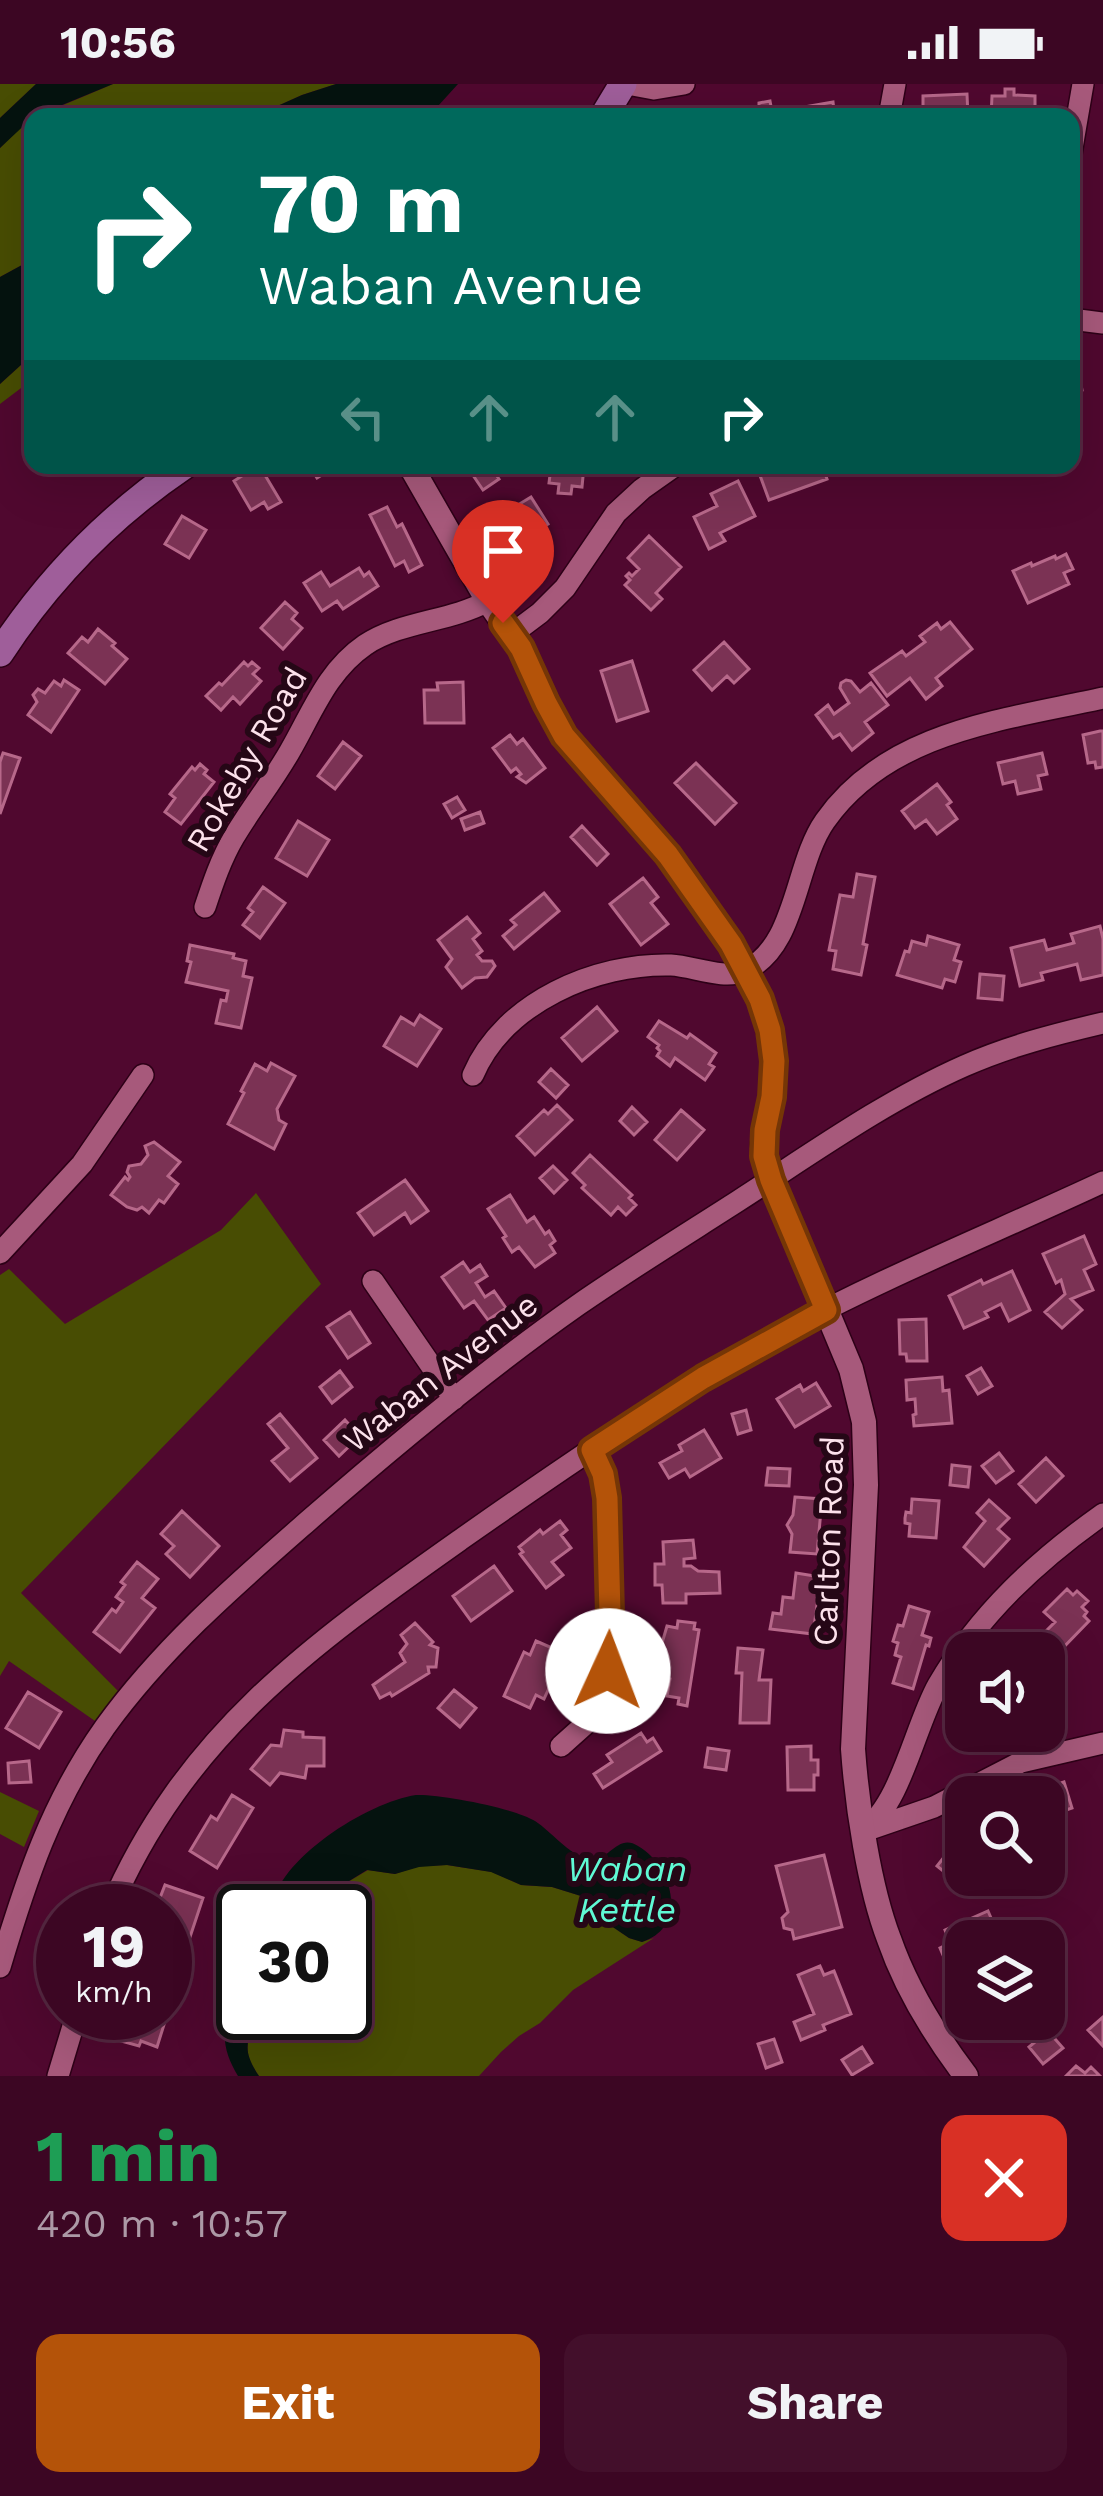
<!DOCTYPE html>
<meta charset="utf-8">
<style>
body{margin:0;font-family:"Work Sans",sans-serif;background:#430f2b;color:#f1f3f6;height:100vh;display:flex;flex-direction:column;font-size:45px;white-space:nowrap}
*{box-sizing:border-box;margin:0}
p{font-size:39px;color:#ac99a6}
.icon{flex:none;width:66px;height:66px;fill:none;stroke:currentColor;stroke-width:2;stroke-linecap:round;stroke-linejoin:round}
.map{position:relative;height:1992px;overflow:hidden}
.panel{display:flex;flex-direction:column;background:#3c0623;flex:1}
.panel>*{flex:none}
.hud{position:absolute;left:24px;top:24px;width:1056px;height:366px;border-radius:24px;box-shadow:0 12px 48px #0002,0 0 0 3px #552741;background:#00695c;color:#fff;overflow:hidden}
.controls{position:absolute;left:945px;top:1548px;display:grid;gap:24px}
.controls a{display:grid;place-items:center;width:120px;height:120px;border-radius:24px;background:#3c0623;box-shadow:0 12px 48px #0002,0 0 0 3px #552741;font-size:60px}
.speed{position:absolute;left:36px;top:1800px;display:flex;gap:24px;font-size:60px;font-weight:700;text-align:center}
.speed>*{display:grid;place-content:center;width:156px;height:156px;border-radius:50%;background:#3c0623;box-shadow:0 12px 48px #0002,0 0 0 3px #552741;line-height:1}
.speed small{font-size:30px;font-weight:400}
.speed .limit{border:6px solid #111;border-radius:18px;background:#fff;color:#111}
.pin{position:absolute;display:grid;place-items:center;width:102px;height:102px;color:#fff;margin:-123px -51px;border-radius:50% 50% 50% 0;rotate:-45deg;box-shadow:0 0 12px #0007}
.pin .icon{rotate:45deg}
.me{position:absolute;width:132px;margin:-66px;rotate:2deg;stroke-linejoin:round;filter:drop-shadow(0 0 9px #0008)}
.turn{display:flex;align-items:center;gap:42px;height:252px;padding:0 36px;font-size:54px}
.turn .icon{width:156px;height:156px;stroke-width:2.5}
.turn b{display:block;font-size:84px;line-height:102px}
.lanes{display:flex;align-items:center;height:114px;padding:0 36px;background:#0003;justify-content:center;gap:60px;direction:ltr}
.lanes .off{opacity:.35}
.round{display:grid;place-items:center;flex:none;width:126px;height:126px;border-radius:24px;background:#430f2b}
.headline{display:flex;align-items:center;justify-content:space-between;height:204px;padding:0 36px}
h1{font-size:72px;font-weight:700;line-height:90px;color:#1e9e55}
.action{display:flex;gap:24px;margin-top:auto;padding:24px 36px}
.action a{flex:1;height:138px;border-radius:24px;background:#b45309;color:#fff;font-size:48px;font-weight:700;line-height:138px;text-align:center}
.action a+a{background:#430f2b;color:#f1f3f6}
.status{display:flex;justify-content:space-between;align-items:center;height:84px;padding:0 60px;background:#3c0623;direction:ltr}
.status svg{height:33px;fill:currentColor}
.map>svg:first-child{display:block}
.green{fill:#484d03}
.water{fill:#05130f}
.building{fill:#7b3254;stroke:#b7688a;stroke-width:3}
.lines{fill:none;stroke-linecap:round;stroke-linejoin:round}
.minor-casing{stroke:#2d0017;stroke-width:24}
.tertiary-casing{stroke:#2d0017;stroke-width:27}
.secondary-casing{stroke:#2d0017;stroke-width:30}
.minor{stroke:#a7597b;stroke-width:21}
.tertiary{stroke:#a7597b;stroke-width:24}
.secondary{stroke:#9f5e9a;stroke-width:27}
.route-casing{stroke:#753606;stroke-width:30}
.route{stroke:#b45309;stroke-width:21}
.labels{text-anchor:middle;stroke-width:12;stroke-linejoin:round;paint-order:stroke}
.street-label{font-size:33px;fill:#fce1eb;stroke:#250716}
.water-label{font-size:36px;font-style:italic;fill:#5ff9d4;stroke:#250716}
</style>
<div class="status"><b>10:56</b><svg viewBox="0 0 49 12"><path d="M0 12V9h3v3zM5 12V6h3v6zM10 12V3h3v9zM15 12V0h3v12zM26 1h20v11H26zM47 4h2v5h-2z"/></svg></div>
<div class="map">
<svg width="1103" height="1992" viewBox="0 0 1103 1992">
<rect width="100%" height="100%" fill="#50082f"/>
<path class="green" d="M0,0h36l-36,34z
M113,0h223l-34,11 -49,22h-218z
M33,34v141l-33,18v-129l20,-21z
M33,270v25l-33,25v-20z
M256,1109l65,91 -300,309 97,98 -23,30 -86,-60 -9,15v-401l9,-6 56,55 156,-94z
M0,1708l39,19 -15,36 -24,-13z
M447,1781l45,7 29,13 31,2 29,9 7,4 10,17 31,21 13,4 12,-4 -81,52 -33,33 -21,13 -18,16 -22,24h-220c-19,-27 -12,-37 3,-63h83v-102h-28l24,-25 27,-16 27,4 24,-8z"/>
<path class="water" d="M36,0h77l-80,33 -33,31v-30z
M336,0h122l-30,33h-175l49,-22z
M33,175v95l-33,30v-107z
M416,1711c24,-1 98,13 119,26 17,11 33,33 53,38 20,5 29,-27 50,-13 35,20 51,81 4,96l-13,-4 -31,-21 -10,-17 -7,-4 -29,-9 -31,-2 -30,-13 -44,-7 -28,2 -24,7 -28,-4 -26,16 -24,25h-46c4,-51 97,-109 145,-116z
M243,1909v20h19c-16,26 -21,36 -3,63h-21c-18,-30 -19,-55 5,-83z"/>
<path class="building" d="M1005,5h9v6l21,1v21h-44l1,-21h13z
M967,10l1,23h-45v-21z
M770,17l3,16h-48v-3l34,-6v-5z
M833,18l1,9 10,-2 1,8h-57l-1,-7z
M1077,279l5,27 -11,2v-28z
M259,381l22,37 -13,7 -4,-7 -13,8 -17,-29z
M309,381h21l2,4 -15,9z
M466,381h30l-4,4 7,10 -16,11z
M540,381h63v3l-19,-2 -2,21 -10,-1 -1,8 -13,-1 1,-9 -10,-1 2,-16z
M771,381h51l5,14 -58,21 -11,-30z
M738,397l17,35 -35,17 5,8 -16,8 -15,-32 23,-11 -6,-12z
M531,413l17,27 -11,7 4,6 -11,6 -2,-4 -12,7 -18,-29z
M387,423l10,20 5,-3 20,41 -13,7 -5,-11 -9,5 -25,-51z
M182,432l24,14 -17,28 -24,-14z
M649,452l32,31 -25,26 6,6 -11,11 -26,-25 5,-5 -4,-4 3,-3 3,3 7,-7 -11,-11z
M1066,470l7,15 -9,4 5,11 -41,19 -15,-32 18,-8 1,3 23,-10 1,3z
M359,484l5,8 5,-4 9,14 -35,23 -6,-8 -15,10 -18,-28 17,-11 9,14z
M285,518l12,11 -5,6 10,9 -19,21 -22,-21z
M950,538l22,27 -36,29 6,8 -16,13 -16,-21 -23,18 -17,-23 32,-22 4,5 19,-14 -5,-6 17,-13 4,6z
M98,545l17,14 -3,3 15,13 -22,25 -37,-31 14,-16 6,5z
M724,558l25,27 -15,14 -7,-7 -15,14 -18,-20z
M632,577l16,50 -31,10 -16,-50z
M244,578l4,4 4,-4 7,6 -6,6 8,7 -21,23 -7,-7 -12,13 -15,-14 13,-13 3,2z
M64,596l15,10 -28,42 -23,-17 9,-13 -4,-7 5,-6 7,4 9,-12 7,5z
M846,596l5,1 9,11 11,-9 17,22 -23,17 8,11 -21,17 -12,-16 -7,4 -17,-23 12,-10 6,9 15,-11 -9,-15 1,-5z
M463,598l1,41h-39l-1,-33h14l-1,-7z
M1100,647h3v36l-7,1 -1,-6 -7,1 -5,-28z
M510,651l7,9 6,-5 22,29 -19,15 -9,-6 4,-3 -5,-6 -5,4 -18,-24z
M343,658l18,14 -26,33 -17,-13z
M3,669l17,5 -20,56v-52z
M1042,669l5,21 -9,2 3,13 -23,5 -3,-13 -12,3 -5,-21z
M696,679l40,40 -21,21 -40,-41z
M200,680l7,6 -3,4 10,8 -33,42 -16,-12 10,-14 -5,-4 22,-27 3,3z
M937,700l14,18 -4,3 10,14 -20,15 -11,-14 -11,8 -13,-17z
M457,713l8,13 -13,8 -8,-14z
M480,728l4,11 -19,7 -4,-11z
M298,737l31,19 -22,36 -31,-18z
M582,742l26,28 -11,11 -26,-28z
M857,790l18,3 -12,67 4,1 -6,30 -28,-6 3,-18 -7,-1 11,-55 13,2z
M643,794l15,19 -7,6 17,21 -27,21 -31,-41z
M263,803l22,16 -25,35 -17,-13 10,-13 -5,-4z
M544,809l15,18 -45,38 -11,-13 13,-11 -5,-5z
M467,833l13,16 -7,6 9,12 -5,4 5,6h10l3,5 -8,11 -12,1 -13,10 -16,-21 6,-8 -14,-19z
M1100,842l3,13v36l-22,5 -4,-16 -36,9 2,7 -23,6 -9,-38 33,-8 3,10 27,-7 -3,-9z
M928,852l31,9 -5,15 7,2 -6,20 -10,-3 -3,9 -45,-13 8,-24 4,1 3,-11 14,4z
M190,861l44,9 -1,4 13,3 -3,15 9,2 -11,50 -25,-5 5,-23 5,1 2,-10 -42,-9 5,-20 -4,-1z
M980,890l24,2 -2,24 -24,-2z
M597,923l20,24 -35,30 -20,-23z
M420,931l21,14 -24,37 -33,-20 17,-29 13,8z
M659,937l28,17 3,-4 26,19 -7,11 5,3 -9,13 -30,-22 -5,8 -13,-10 3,-5 -3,-3 2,-3 -11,-8z
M271,979l24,13 -18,33 2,11 7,4 -12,25 -46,-25 16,-31 -3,-2 14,-27 12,7z
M551,985l17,16 -12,13 -17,-16z
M557,1021l15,15 -37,35 -18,-19 27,-26 4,4z
M632,1023l15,15 -13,13 -14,-14z
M681,1026l23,20 -27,30 -22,-20z
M154,1058l26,20 -12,14 10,8 -14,19 -5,-3 -10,13 -7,-6 -5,3 -10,-3 -16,-12 14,-18 3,3 2,-3 -3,-5 2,-6 12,-2 7,-9 -3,-9z
M590,1071l42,40 -3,3 7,7 -10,10 -8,-8 -7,8 -29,-27 3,-3 -12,-12z
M553,1082l14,14 -13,13 -14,-15z
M405,1096l23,31 -17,12 -6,-10 -31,22 -16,-22z
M510,1111l17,27 7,-5 11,17 4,-3 6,10 -5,4 5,8 -20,14 -16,-20 -7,5 -9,-14 3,-2 -18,-27z
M1084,1152l12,28 -12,6 9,20 -22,9 11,11 -20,18 -17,-16 20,-18 -4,-14 -5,3 -13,-29z
M463,1178l7,10 10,-7 7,11 -11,7 9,14 9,-6 12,17 -18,12 -14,-19 -10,7 -22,-31z
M1012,1187l18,39 -21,11 -8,-17 -16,8 3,5 -24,11 -15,-32 32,-16 2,4z
M350,1228l20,31 -22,15 -21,-31z
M926,1235l1,42h-20l-1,-7h-6l-1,-34z
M981,1284l11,18 -14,8 -11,-18z
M340,1287l12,16 -20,16 -12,-16z
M942,1293l1,14 6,-1 3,33 -38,3 -1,-11 3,-1 -1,-15 -8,1 -1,-20z
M816,1299l14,23 -35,21 -18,-28 23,-14 3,6z
M746,1326l5,20 -13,4 -6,-20z
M280,1330l37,44 -27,23 -18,-20 16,-13 -20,-24z
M345,1336l15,16 -21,20 -15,-16z
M704,1346l17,28 -31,19 -5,-8 -16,9 -9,-15 22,-12 -3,-6z
M999,1369l14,18 -17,12 -14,-17z
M1046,1374l17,18 -27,26 -17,-18z
M952,1381l18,2 -2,20 -18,-2z
M768,1384l22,1 -1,17 -23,-1z
M795,1413l27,2 -5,55 -27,-2 2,-18 -5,-9 6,-10z
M912,1415l27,2 -3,37 -27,-2 1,-12 -5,-1v-5l1,-6 5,1z
M989,1416l20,18 -11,11 11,10 -25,27 -20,-19 21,-26 -8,-8z
M182,1427l37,35 -29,31 -24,-23 8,-8 -13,-12z
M560,1437l7,9 -6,5 10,13 -19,14 11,13 -17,13 -26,-34 3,-2 -4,-5 21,-17 3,4z
M693,1456l2,18 -11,1v7h7l7,5 21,1 1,21 -34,1v9h-23l-1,-18h-7v-21h9l-1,-22z
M137,1478l21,17 -16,19 13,10 -35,44 -26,-20 18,-23 4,3 7,-10 -7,-5 9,-12 -4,-3z
M494,1482l18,25 -41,30 -18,-25z
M796,1489l25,4 -8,57 -43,-5 3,-16 8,1 2,-17 10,1z
M1067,1505l6,6 4,-4 11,10 -6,6 5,5 -3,4 5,5 -33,34 -17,-17 16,-16 -11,-10z
M909,1522l20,6 -7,23 9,3 -2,8 -3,-1 -13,44 -20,-6 8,-26 -6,-2 3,-12 -5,-2 5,-16 5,1z
M678,1537l17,2 -1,6 5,1 -12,76 -9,-2 1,-6 -12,-2 3,-17 -6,-1 2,-11 -4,-1 3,-16h-5l7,-24 10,2z
M415,1539l18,19 -3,3 8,3 -2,19h-8l1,6 -37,23 -2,-3 -10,5 -7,-13 32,-23 -5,-9 7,-9 -6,-9z
M536,1557l21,9 -7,16 8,3 -14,30 -8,-4 -6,13 -26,-12 20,-44 6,3z
M738,1564l25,2 -4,30h12l-2,43h-29l2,-50h-6z
M454,1606l22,18 -16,19 -22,-19z
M28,1608l33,20 -22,36 -33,-20z
M284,1646l19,2v5l21,1v28h-17l-2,12 -25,-5 -10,12 -19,-16 20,-24 10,1z
M641,1649l6,9 6,-4 8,13 -58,37 -9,-14 18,-12 -5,-7z
M811,1662v14h7v15h-4v15h-26l-1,-43z
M708,1664l21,3 -3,19 -21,-3z
M29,1677l2,21 -22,1 -1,-20z
M1064,1698l8,26 -15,5 7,22 -20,6v-44h-12l-1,-4z
M232,1711l21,13 -36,60 -27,-17 21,-35 6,4z
M966,1745v39l-5,7 -8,-6 -5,6 -11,-9z
M824,1771l18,72 -48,12 -2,-9 -8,-2 -2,-10 6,-6 -12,-46z
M1010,1791h31l2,2 -12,12 -5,-4 -2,2z
M165,1801l38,13 -17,51 -21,-7 1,-36 -8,-3z
M988,1827l13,30h-35v26l-15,7 -11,-26 10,-5 -5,-13z
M820,1882l4,9 10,-4 17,43 -28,11 2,5 -24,10 -7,-18 20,-8 -16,-39z
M165,1895l12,4 -20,64 -16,-6 -2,5 -18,-5 8,-28h36z
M1103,1933v29l-15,-16z
M992,1935h30l-22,14z
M1048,1947l15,17 -20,16 -14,-17z
M774,1955l8,23 -16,6 -8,-24z
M862,1963l10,16 -20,12 -10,-15z
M1076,1982l9,7 6,-6 9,9h-34z"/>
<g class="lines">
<g class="minor-casing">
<path id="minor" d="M627,0l27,5 30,-5
M889,33l6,-33
M1071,70l12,-70
M1071,235l32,4
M512,550l28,-21 25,-25 51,-75 26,-24 34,-24
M205,823c8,-24 16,-48 29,-70 17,-29 39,-56 56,-86 22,-38 37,-80 75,-106 36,-24 84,-23 123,-44
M473,991c31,-73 123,-112 198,-110 22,1 52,15 73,6 53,-23 50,-106 81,-150 63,-90 179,-101 278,-123
M0,1169l82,-89 61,-89
M373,1197l81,118
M561,1662l29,-26 12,-25 6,-24 2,-57 -3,-116 -4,-24 -11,-24
M870,1745l64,-22 87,-45 82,-19
M864,1746c37,-26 51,-104 74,-145 41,-71 100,-125 165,-171
M109,1827c75,-176 201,-265 351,-371 104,-73 210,-146 321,-207 103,-56 215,-101 322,-151
M0,1883c26,-87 51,-164 105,-240 57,-79 130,-142 203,-206 87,-76 176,-150 270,-216 52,-36 107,-70 160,-104 73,-47 147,-100 226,-135 45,-20 92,-32 139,-43
M58,1992l19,-63"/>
</g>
<g class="tertiary-casing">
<path id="tertiary" d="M410,381l78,136 33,47 25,55 18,33 104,119 63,89 22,40 13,30 8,47 -2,37 -9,46 4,24 84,201 13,53 2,63 -13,264c4,56 16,138 36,190 17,49 46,96 77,137"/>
</g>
<g class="secondary-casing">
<path id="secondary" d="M603,33l20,-33
M0,569c49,-75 111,-138 185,-188"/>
</g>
<use href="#minor" class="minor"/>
<use href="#tertiary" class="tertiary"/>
<use href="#secondary" class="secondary"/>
</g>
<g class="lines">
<g class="route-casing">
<path id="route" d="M503,539l18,25 25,55 18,33 104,119 63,89 29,55 10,31 4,31 -2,36 -7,33 -1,26 7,24 55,130 -123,68 -111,72 11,24 4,24 3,116 -2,57"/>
</g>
<use href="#route" class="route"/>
</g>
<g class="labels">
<g class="street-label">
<text transform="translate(246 675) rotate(-60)" y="12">Rokeby Road</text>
<text transform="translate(440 1288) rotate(-38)" y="12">Waban Avenue</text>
<text transform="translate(828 1457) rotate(-88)" y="12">Carlton Road</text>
</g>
<g class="water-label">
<text x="627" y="1797">Waban<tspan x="627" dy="41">Kettle</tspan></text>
</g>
</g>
</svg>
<div class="controls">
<a><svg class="icon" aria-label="sound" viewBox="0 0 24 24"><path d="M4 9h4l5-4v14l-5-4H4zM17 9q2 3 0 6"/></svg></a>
<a><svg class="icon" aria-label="search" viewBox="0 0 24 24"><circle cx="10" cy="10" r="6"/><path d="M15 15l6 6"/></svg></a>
<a><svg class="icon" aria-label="layers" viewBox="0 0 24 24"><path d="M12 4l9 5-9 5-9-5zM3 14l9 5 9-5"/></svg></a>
</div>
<div class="speed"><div>19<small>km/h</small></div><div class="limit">30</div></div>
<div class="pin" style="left:503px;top:539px;background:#d93025"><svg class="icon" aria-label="arrive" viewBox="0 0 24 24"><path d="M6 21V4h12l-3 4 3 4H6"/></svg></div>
<svg class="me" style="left:608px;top:1587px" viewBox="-20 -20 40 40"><circle r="19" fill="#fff"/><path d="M0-13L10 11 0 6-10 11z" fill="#b45309"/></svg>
<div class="hud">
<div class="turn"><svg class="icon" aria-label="right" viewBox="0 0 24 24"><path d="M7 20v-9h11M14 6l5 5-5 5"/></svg><div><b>70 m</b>Waban Avenue</div></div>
<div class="lanes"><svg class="icon off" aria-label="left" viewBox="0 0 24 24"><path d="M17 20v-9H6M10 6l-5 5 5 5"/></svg><svg class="icon off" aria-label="ahead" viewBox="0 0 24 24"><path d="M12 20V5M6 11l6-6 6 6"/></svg><svg class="icon off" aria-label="ahead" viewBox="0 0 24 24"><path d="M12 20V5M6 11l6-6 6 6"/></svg><svg class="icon" aria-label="right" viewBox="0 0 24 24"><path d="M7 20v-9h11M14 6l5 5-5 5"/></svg></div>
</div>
</div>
<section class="panel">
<div class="headline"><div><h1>1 min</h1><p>420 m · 10:57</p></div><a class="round" style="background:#d93025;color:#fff"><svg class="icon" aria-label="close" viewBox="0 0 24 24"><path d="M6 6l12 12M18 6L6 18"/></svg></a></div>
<div class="action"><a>Exit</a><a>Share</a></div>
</section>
